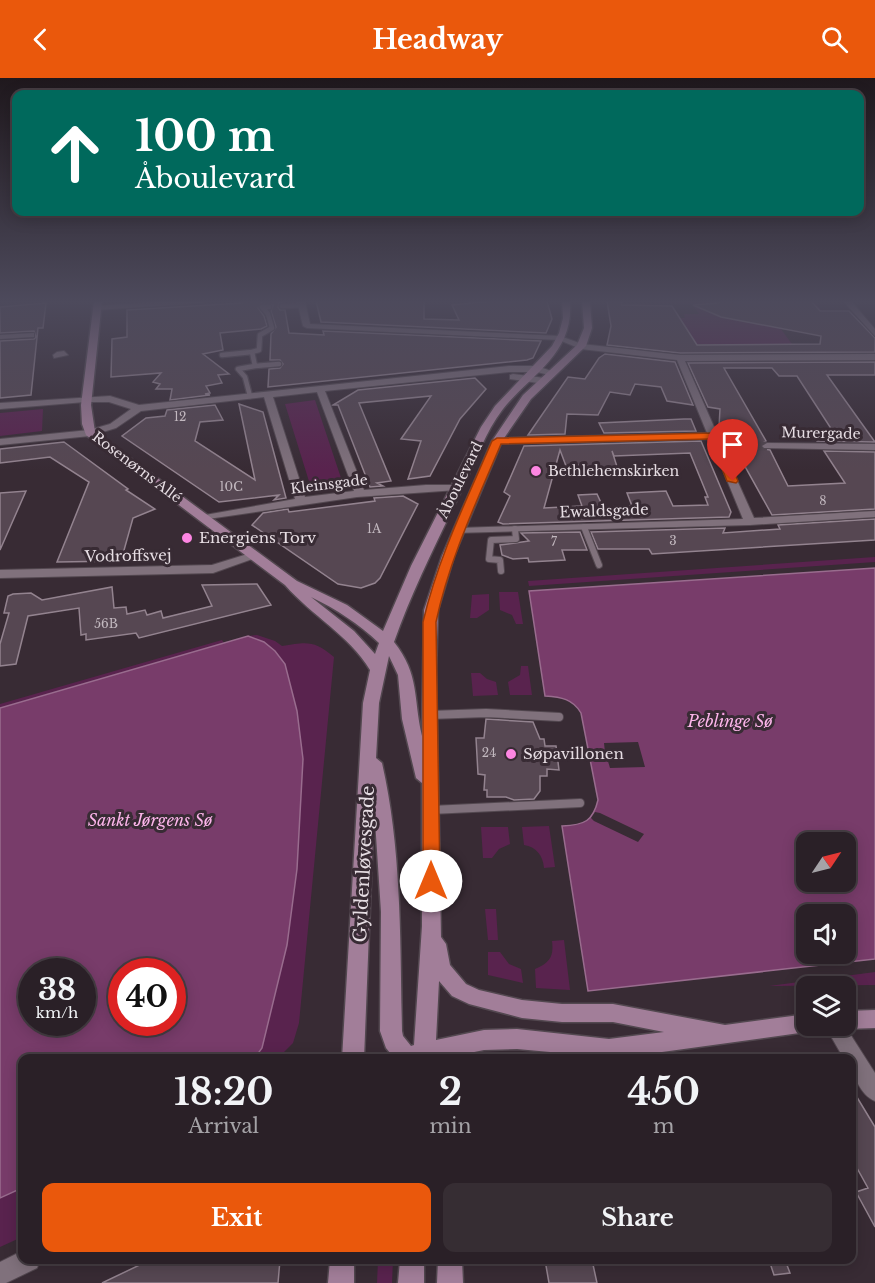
<!DOCTYPE html>
<meta charset="utf-8">
<style>
body{margin:0;font-family:"Libre Baskerville",serif;background:#362d33;color:#f1f3f6;height:100vh;display:flex;flex-direction:column;font-size:22px;white-space:nowrap}
*{box-sizing:border-box;margin:0}
p{font-size:20px;color:#a5a3a7}
.icon{flex:none;width:33px;height:33px;fill:none;stroke:currentColor;stroke-width:2;stroke-linecap:round;stroke-linejoin:round}
.map{position:relative;flex:1;overflow:hidden}
.side{position:absolute;left:18px;top:976px;width:838px;height:210px;display:flex;flex-direction:column;background:#2a2027;border-radius:12px;box-shadow:0 3px 15px #0003,0 0 0 2px #463e44}
.side>*{flex:none}
.hud{position:absolute;left:12px;top:12px;width:852px;height:126px;border-radius:12px;box-shadow:0 3px 15px #0003,0 0 0 2px #463e44;background:#00695c;color:#fff;overflow:hidden}
.needle{width:39px;rotate:55deg}
.tools{position:absolute;left:796px;top:754px;display:grid;gap:12px}
.tools a{display:grid;place-items:center;width:60px;height:60px;border-radius:12px;background:#2a2027;box-shadow:0 3px 15px #0003,0 0 0 2px #463e44;font-size:30px}
.speed{position:absolute;left:18px;top:880px;display:flex;gap:12px;font-size:30px;font-weight:700;text-align:center}
.speed>*{display:grid;place-content:center;width:78px;height:78px;border-radius:50%;background:#2a2027;box-shadow:0 3px 15px #0003,0 0 0 2px #463e44;line-height:1}
.speed small{font-size:15px;font-weight:400}
.speed .limit{border:9px solid #d22;background:#fff;color:#111}
.pin{position:absolute;display:grid;place-items:center;width:51px;height:51px;color:#fff;margin:-62px -26px;border-radius:50% 50% 50% 0;rotate:-45deg;box-shadow:0 0 6px #0007}
.pin .icon{rotate:45deg}
.me{position:absolute;width:66px;margin:-33px;rotate:0deg;stroke-linejoin:round;filter:drop-shadow(0 0 4px #0008)}
.turn{display:flex;align-items:center;gap:21px;height:126px;padding:0 24px;font-size:27px}
.turn .icon{width:78px;height:78px;stroke-width:2.5}
.turn b{display:block;font-size:42px;line-height:51px}
.eta{display:flex;justify-content:space-evenly;align-items:center;height:102px;text-align:center}
.eta b{font-size:36px;font-weight:700;line-height:42px}
.action{display:flex;gap:12px;margin-top:auto;padding:12px 24px}
.action a{flex:1;height:69px;border-radius:12px;background:#ea580c;color:#fff;font-size:24px;font-weight:700;line-height:69px;text-align:center}
.action a+a{background:#362d33;color:#f1f3f6}
header{display:flex;justify-content:space-between;align-items:center;height:78px;padding:0 24px;background:#ea580c;color:#fff;font-size:27px;font-weight:700}
.map>svg:first-child{display:block}
.green{fill:#59234e}
.water{fill:#783c6a;stroke:#996c8e;stroke-width:1.5;fill-rule:evenodd}
.pier{fill:#382b34}
.building{fill:#564752;stroke:#93838f;stroke-width:1.5;fill-rule:evenodd}
.lines{fill:none;stroke-linecap:round;stroke-linejoin:round}
.street-tunnel{stroke:#52464e;stroke-width:9;stroke-dasharray:9 4.5;stroke-linecap:butt}
.lane-far2-casing{stroke:#534850;stroke-width:7}
.lane-far1-casing{stroke:#534850;stroke-width:8}
.lane-casing{stroke:#534850;stroke-width:10}
.street-casing{stroke:#534850;stroke-width:2}
.secondary-casing{stroke:#534850;stroke-width:3}
.lane-far2{stroke:#80717c;stroke-width:4.5}
.lane-far1{stroke:#80717c;stroke-width:6}
.lane{stroke:#80717c;stroke-width:8}
.street{fill:#80717c;fill-rule:evenodd}
.secondary{fill:#a27e99;fill-rule:evenodd}
.route{fill:#ea580c;stroke:#983908;stroke-width:1.5}
.poi-dot{fill:#fd86e2;stroke:#382b34;stroke-width:2}
.labels{text-anchor:middle;stroke-width:6;stroke-linejoin:round;paint-order:stroke}
.number-label{font-size:12px;fill:#c2b8bf}
.far-street-label{font-size:14px;fill:#e6dde3;stroke:#382b34}
.far-poi-label{font-size:14px;fill:#e6dde3;stroke:#382b34;text-anchor:start}
.street-label{font-size:15px;fill:#e6dde3;stroke:#382b34}
.poi-label{font-size:15px;fill:#e6dde3;stroke:#382b34;text-anchor:start}
.water-label{font-size:16px;font-style:italic;fill:#fdb5eb;stroke:#382b34}
.near-street-label{font-size:18px;fill:#e6dde3;stroke:#382b34}
</style>
<header><svg class="icon" aria-label="back" viewBox="0 0 24 24"><path d="M15 5l-7 7 7 7"/></svg>Headway<svg class="icon" aria-label="search" viewBox="0 0 24 24"><circle cx="10" cy="10" r="6"/><path d="M15 15l6 6"/></svg></header>
<div class="map">
<svg width="875" height="1205" viewBox="0 0 875 1205">
<rect width="100%" height="100%" fill="#382b34"/>
<path class="green" d="M653,223h161l21,26 -55,1 12,16h-127l-24,-26h44l-1,-4h15l-7,-10 -39,-1z
M315,322l29,87 -32,4 -27,-87z
M43,331l-1,22 -42,5v-23z
M875,479v5l-346,24 -1,-5z
M499,514h19l5,32h-7l-4,-9 -12,-5z
M489,516v16l-12,8h-7l2,-23z
M257,557l18,6 7,5c25,-4 32,-6 52,11l-35,366 -6,20 -16,16h-23l8,-11 25,-103 10,-76 6,-110 -28,-108 -11,-9 -16,-6z
M222,562l2,3 -224,65v-4z
M521,588h7l4,29h-22l-2,-13 12,-7z
M471,595h9l7,6 9,3 2,13 -25,1z
M549,748l6,41 -11,1c-1,-13 -8,-21 -20,-23l-2,-18z
M481,749h27l2,17 -11,5 -7,9h-9z
M485,831h11l2,31h-10z
M564,862l6,50 -34,-2 -1,-19c15,-6 19,-13 17,-28z
M488,874h12l9,12 12,5 2,14 -35,-8z
M875,894v13l-106,1z
M22,1110v49l-22,10v-49z
M378,1182h15l-1,23h-15z"/>
<path class="water" d="M875,490v391l-287,32 -26,-165c23,-1 31,-5 36,-26l-17,-87c-8,-14 -20,-16 -36,-17l-16,-105zM807,765h39v39h-39zM807,837h39v39h-39z
M248,558l16,6 11,9 10,13 12,47 6,48 -6,110 -10,76 -25,103 -8,11h-232v129l-22,10v-490zM32,894h50v51h-50zM122,894h50v51h-50z"/>
<path class="pier" d="M638,664l7,25 -35,1 -3,-10h-17l-1,-5h16l-1,-10z
M595,734l5,1 44,21 -6,8 -44,-21 -3,-3z"/>
<path class="building" d="M243,223h41l-5,2 -1,4 2,3h5l4,23 35,2 -1,-4 218,10 -8,17 -6,2 -259,27 1,-18 11,-1 3,-4 -3,-4h-10l1,-26 5,-7 -5,-16 2,-6 -11,-2 -4,5 6,8 3,10 -6,3 -41,4 3,17 -20,4 26,20 -11,1 4,8 -16,3 4,7 -5,1 5,1 -40,5 2,-11h-16l4,-5 -7,-2 8,-9 -50,4 1,-38 15,-2v-27l115,-7z
M316,223h108v18l35,1 -7,-15 41,-4h54l5,18 -6,14 -225,-11z
M607,223h14l1,4 50,1 25,39 123,-1 1,-8 -100,-19 -28,-12 25,-2 2,-2h91l9,10h29l26,27v14l-195,1 -73,-8 4,-19z
M46,225l-3,25h-5l-7,67 -31,3v-57l34,-2 2,-2 -2,-6 -34,2v-26z
M605,276l70,8 18,43 -26,-4 -6,-14 -26,-3 -5,11 -20,-3 -12,23 -31,-1 -2,20 -37,1 40,-58 17,2 14,-21z
M875,284v13h-48l48,67 -58,-1 -7,-11h22l-35,-54h-18l-7,-8h-48l42,73 -5,3 -1,4 10,2 18,36 57,-3 -21,-32 51,1v57l-103,6 -35,-63 9,-1 6,-6 -7,-4 -14,1 -8,-15h-4l1,-18 -12,-2 -20,-44z
M475,300l11,11 -26,30 -30,57 -22,3 13,-38 -20,-2 30,-43 -72,7 32,78 -14,2 6,3 -13,1 -32,-82h-5l25,-15z
M239,326l24,8 23,86 -12,2 5,-5 -60,7 -97,-66 24,-18 19,-2 2,-6 48,-5 8,15 -23,2 -5,19 60,39z
M684,341h7l5,12 -92,2 -5,-10z
M701,363l30,71 -2,5 -226,7 -5,-2 12,-26 -6,-4 20,-46zM560,372l6,16 21,-1 2,7 31,4 -8,-25 2,5 76,-3 18,44h-3l3,8 -35,1 -7,-15 -39,2 5,13 -29,1 -6,-13 -19,1 4,11 -38,2z
M64,364l64,47 -2,1 29,19 -22,9 -12,43 -64,1 32,-80 -39,-25 -50,6v-14z
M26,413l-26,59v-57z
M403,418l15,8 -38,74 -5,5 -14,5 -23,-4 -86,-59 11,-12 25,-4 1,3 86,-11 -1,-3z
M875,441v21l-223,14 -3,-5h-51l-7,-17 134,-4 -2,5 57,-4 -2,-4z
M580,454l7,18h-25l3,10 -36,2 -1,-4 -15,1 -11,-4 -2,-10 29,-4 -8,-8z
M257,506l14,21 -132,33 -3,-5 -50,7v-6l-5,1 -2,-27 -51,8 -12,48 -16,2v-22l9,-31h-5l4,-17 5,-2 18,-1 11,7 70,-13 2,21 12,-1 1,7 18,-4 2,5 14,-4 2,7 49,-12 -10,-21z
M486,641l47,3 7,17h4l1,7h11l3,24 -12,-1v7h-7v15l-6,8 -20,1 -8,-3h-19v-7h-3l1,-15 -7,-1 -2,-36h8z
M852,1011l23,38v100l-19,-35 12,-4 -16,-29z
M150,1182h130l-2,23h-176z
M545,1182h47l5,23h-48z
M769,1182h16l5,13 -16,2z"/>
<g class="lines">
<path class="street-tunnel" d="M745,368h22"/>
<g class="lane-far2-casing">
<path id="lane-far2" d="M282,228l20,-1
M222,277l30,-3
M255,288l24,-2
M250,318l-5,-19 -7,-8 17,-3 -3,-14 7,-2 1,-15 12,-7 -4,-14 -6,-7h7"/>
</g>
<g class="lane-far1-casing">
<path id="lane-far1" d="M584,449l15,38
M501,493l-1,-11 -11,-1 2,-19 25,-1 -1,-10"/>
</g>
<g class="lane-casing">
<path id="lane" d="M430,637l56,-2 73,4
M431,732l149,-7"/>
</g>
<g class="street-casing">
<path id="street" d="M168,223h38l-4,2 -106,7 -4,-2 4,-2z
M297,223h8l5,23 250,12 22,8 98,11 195,-1v6l-190,1 37,84 23,-2 5,3 -5,3 -21,2 30,67 121,-7v6l-125,8 -296,8v-4l4,-1 285,-9 -33,-80 -213,5 -5,-3 5,-3 210,-5 -30,-73 -96,-11 -22,-9 -252,-12 -4,-2z
M843,223h8l24,28v7z
M34,255v4h-3l-31,2v-4z
M57,274l7,-1 4,4 -14,3 -1,-3z
M509,288h28l20,7 -4,3 -16,-4h-28l-184,19 39,99 62,-5h35v4l-4,1 -100,7 -156,23 -1,-2 5,-3 90,-16 -31,-102 -123,14 -25,17 -26,8 -90,9v-6l89,-9 21,-6 21,-15 -22,-7h-24l-85,7v-6l110,-7 29,9zM317,314l37,99 -49,6 -32,-100z
M513,296l32,4 4,3 -4,3 -35,-5v-4z
M767,365l108,1v6l-111,-2 -2,-2z
M254,474l6,3 -2,2 -45,16 -213,5v-8l212,-5z
M825,948h20l30,47v28c-15,-6 -23,-27 -23,-42h-8z
M22,1173v9h18l-3,8 -31,15h-6v-21z"/>
</g>
<g class="secondary-casing">
<path id="secondary" d="M94,223h8l-11,104 4,27 202,149 50,24 36,26 28,-65 70,-139 14,-21 57,-60 7,-13 4,-15 -1,-17h8c4,53 -38,72 -67,108 -18,23 -27,52 -40,78 -24,51 -50,101 -69,155 26,33 19,56 28,94l2,-126 18,-54 50,-115 31,-46 54,-50 7,-17 -2,-27h8l2,27 -6,18 -55,53 -29,42 -48,115 -16,54 -2,60 5,267 5,7 4,21 16,19 13,6 43,10 40,4h51l112,21 82,-11v12h10l-3,5 -203,28h-53l3,-6 -44,-4 -33,1 -44,9h-45l-9,-11 -6,-17 1,-119 -7,-107 -10,254h-22l21,-356 7,-33c-21,-35 -58,-54 -85,-85l-199,-150 -4,-11 -1,-19zM311,519c25,12 48,27 68,46l-4,11 -21,-23zM389,578l9,19 4,44 14,59 6,5v143l-8,119 -3,1 -8,-10 -1,-5c-2,-90 0,-180 -20,-268l-6,-5 3,-55zM439,903l13,15 17,8 53,14 40,4h51l51,10 -55,7 -92,-10 -33,1 -48,10z
M875,932v18l-29,1 -7,-2 7,-1v-15z
M330,1182h24v23h-26z
M400,1182h24v23h-26z
M438,1182h24l1,23h-26z"/>
</g>
<use href="#lane-far2" class="lane-far2"/>
<use href="#lane-far1" class="lane-far1"/>
<use href="#lane" class="lane"/>
<use href="#street" class="street"/>
<use href="#secondary" class="secondary"/>
</g>
<linearGradient id="sky" x2="0" y2="1"><stop stop-color="#1f181d"/><stop offset="0.57" stop-color="#4d4a5c"/><stop offset="1" stop-color="#4d4a5c" stop-opacity="0"/></linearGradient>
<rect width="875" height="392" fill="url(#sky)"/>
<path class="route" d="M714,355l5,3 19,45 -2,2 -9,-2 -17,-42 -209,5c-25,59 -52,116 -65,178l4,259 -3,4 -6,2 -6,-2 -2,-4v-259c15,-64 43,-121 69,-181l5,-3z"/>
<g class="poi-dot">
<circle cx="536" cy="393" r="6"/>
<circle cx="187" cy="460" r="6"/>
<circle cx="511" cy="676" r="6"/>
</g>
<g class="labels">
<g class="number-label">
<text x="180" y="343">12</text>
<text x="231" y="413">10C</text>
<text x="823" y="427">8</text>
<text x="374" y="455">1A</text>
<text x="673" y="467">3</text>
<text x="554" y="468">7</text>
<text x="106" y="550">56B</text>
<text x="489" y="679">24</text>
</g>
<g class="far-street-label">
<text transform="translate(821 355) rotate(1)" y="5">Murergade</text>
<text transform="translate(137 389) rotate(37)" y="5">Rosenørns Allé</text>
<text transform="translate(460 402) rotate(-64)" y="5">Åboulevard</text>
<text transform="translate(329 406) rotate(-7)" y="5">Kleinsgade</text>
</g>
<g class="far-poi-label">
<text x="548" y="398">Bethlehemskirken</text>
</g>
<g class="street-label">
<text transform="translate(604 433) rotate(-2)" y="5">Ewaldsgade</text>
<text transform="translate(128 478) rotate(-1)" y="5">Vodroffsvej</text>
</g>
<g class="poi-label">
<text x="199" y="465">Energiens Torv</text>
<text x="523" y="681">Søpavillonen</text>
</g>
<g class="water-label">
<text x="730" y="649">Peblinge Sø</text>
<text x="150" y="748">Sankt Jørgens Sø</text>
</g>
<g class="near-street-label">
<text transform="translate(364 786) rotate(-87)" y="6">Gyldenløvesgade</text>
</g>
</g>
</svg>
<div class="tools">
<a><svg class="needle" viewBox="-14 -14 28 28"><path d="M0-13l5 13h-10z" fill="#e53935"/><path d="M0 13l5-13h-10z" fill="#a5a3a7"/></svg></a>
<a><svg class="icon" aria-label="sound" viewBox="0 0 24 24"><path d="M4 9h4l5-4v14l-5-4H4zM17 9q2 3 0 6"/></svg></a>
<a><svg class="icon" aria-label="layers" viewBox="0 0 24 24"><path d="M12 4l9 5-9 5-9-5zM3 14l9 5 9-5"/></svg></a>
</div>
<div class="speed"><div>38<small>km/h</small></div><div class="limit">40</div></div>
<div class="pin" style="left:733px;top:403px;background:#d93025"><svg class="icon" aria-label="arrive" viewBox="0 0 24 24"><path d="M6 21V4h12l-3 4 3 4H6"/></svg></div>
<svg class="me" style="left:431px;top:803px" viewBox="-20 -20 40 40"><circle r="19" fill="#fff"/><path d="M0-13L10 11 0 6-10 11z" fill="#ea580c"/></svg>
<div class="hud">
<div class="turn"><svg class="icon" aria-label="ahead" viewBox="0 0 24 24"><path d="M12 20V5M6 11l6-6 6 6"/></svg><div><b>100 m</b>Åboulevard</div></div>
</div>
<section class="side">
<div class="eta">
<div><b>18:20</b><p>Arrival</p></div>
<div><b>2</b><p>min</p></div>
<div><b>450</b><p>m</p></div>
</div>
<div class="action"><a>Exit</a><a>Share</a></div>
</section>
</div>
